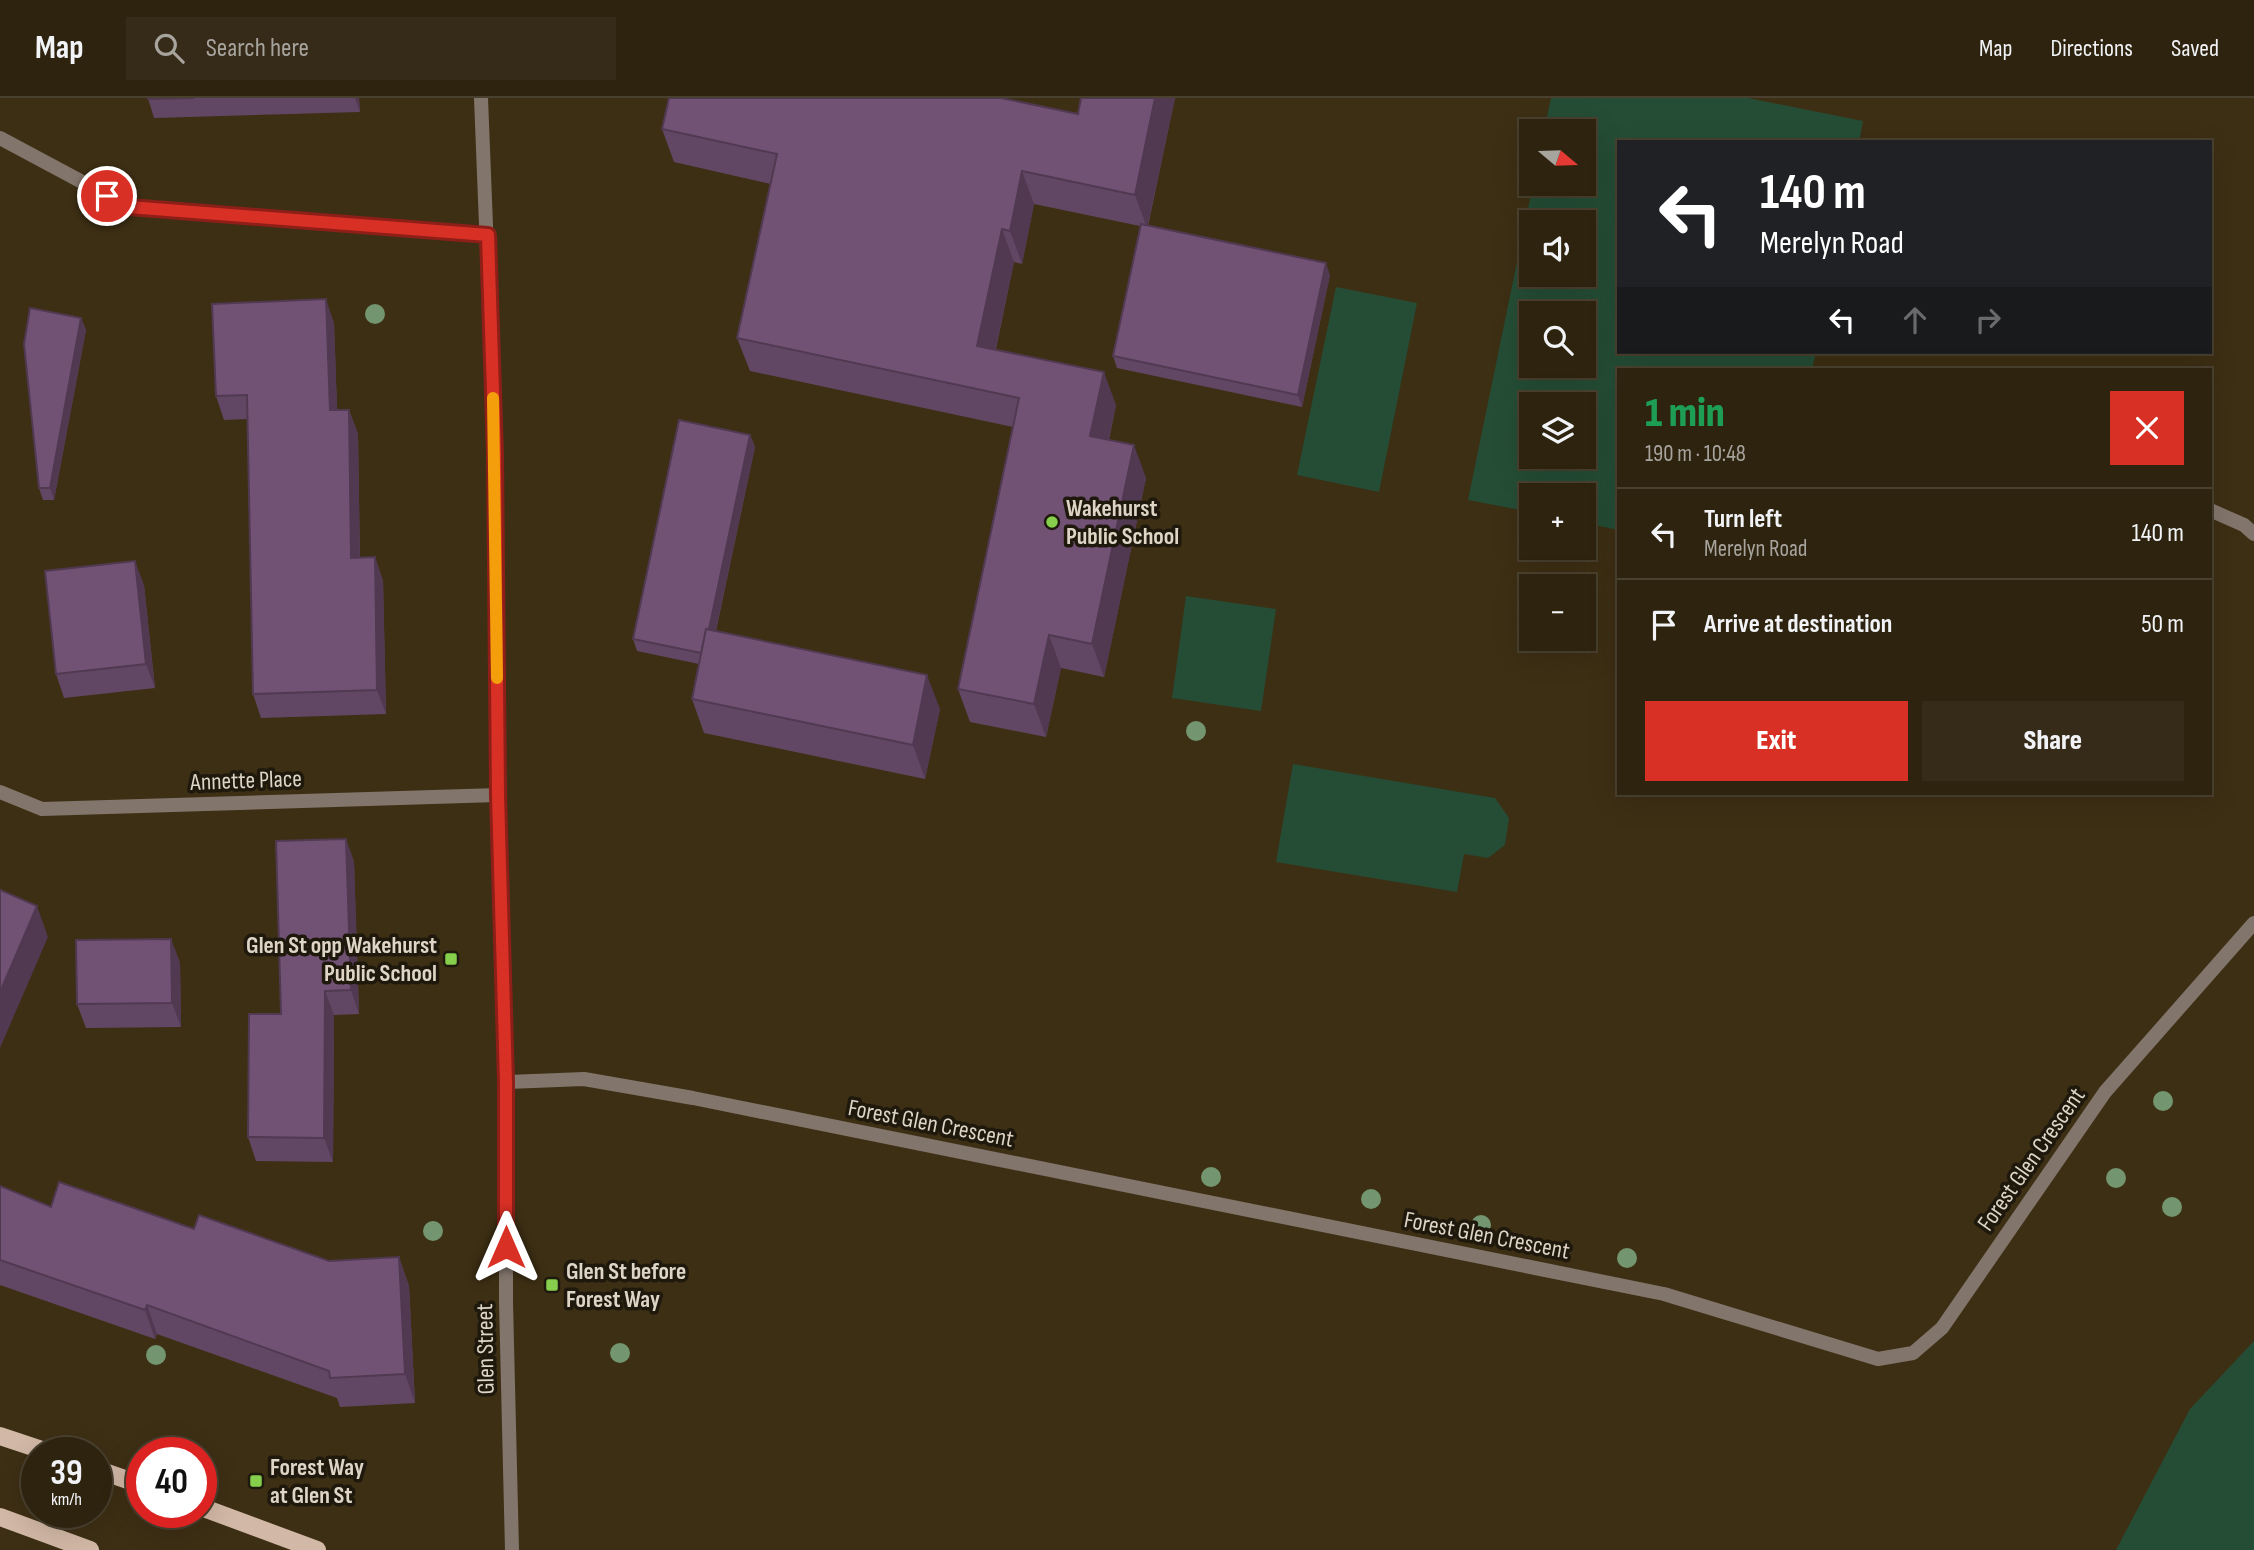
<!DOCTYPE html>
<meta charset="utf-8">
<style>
body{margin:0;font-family:"Sofia Sans Condensed",sans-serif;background:#362b18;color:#f1f3f6;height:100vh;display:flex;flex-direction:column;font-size:26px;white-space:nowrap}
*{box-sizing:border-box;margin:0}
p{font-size:23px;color:#a7a49e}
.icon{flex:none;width:38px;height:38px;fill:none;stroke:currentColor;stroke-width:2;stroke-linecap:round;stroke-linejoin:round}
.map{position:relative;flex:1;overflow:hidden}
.drawer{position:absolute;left:1617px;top:270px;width:595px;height:427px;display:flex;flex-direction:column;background:#2e230f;border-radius:0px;box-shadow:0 7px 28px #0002,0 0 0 2px #49402f}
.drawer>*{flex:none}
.guide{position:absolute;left:1617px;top:42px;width:595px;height:214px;border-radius:0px;box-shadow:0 7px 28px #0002,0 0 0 2px #49402f;background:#202124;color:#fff;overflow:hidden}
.needle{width:46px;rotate:109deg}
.fabs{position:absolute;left:1519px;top:21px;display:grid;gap:14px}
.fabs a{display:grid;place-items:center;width:77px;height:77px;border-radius:0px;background:#2e230f;box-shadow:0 7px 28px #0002,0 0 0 2px #49402f;font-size:35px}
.speed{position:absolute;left:21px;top:1339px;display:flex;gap:14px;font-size:35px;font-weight:700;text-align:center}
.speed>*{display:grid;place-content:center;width:91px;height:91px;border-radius:50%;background:#2e230f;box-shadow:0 7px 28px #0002,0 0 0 2px #49402f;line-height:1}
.speed small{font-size:18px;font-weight:400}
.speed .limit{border:10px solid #d22;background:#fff;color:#111}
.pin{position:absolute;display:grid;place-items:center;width:60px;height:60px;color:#fff;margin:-30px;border:4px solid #fff;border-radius:50%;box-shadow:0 2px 7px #0007}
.me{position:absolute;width:77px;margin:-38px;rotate:0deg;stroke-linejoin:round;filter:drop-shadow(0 0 5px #0008)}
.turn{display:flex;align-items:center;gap:24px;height:147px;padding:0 28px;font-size:32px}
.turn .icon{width:91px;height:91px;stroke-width:2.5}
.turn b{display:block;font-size:49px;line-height:60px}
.lanes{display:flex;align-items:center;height:66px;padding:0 28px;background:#0003;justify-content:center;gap:35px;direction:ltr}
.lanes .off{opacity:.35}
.round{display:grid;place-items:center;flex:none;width:74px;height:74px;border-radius:0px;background:#362b18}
.headline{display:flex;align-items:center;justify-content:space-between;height:119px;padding:0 28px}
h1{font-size:42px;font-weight:800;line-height:52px;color:#1e9e55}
.button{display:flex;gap:14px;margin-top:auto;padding:14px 28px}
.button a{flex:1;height:80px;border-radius:0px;background:#d93025;color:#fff;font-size:28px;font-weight:800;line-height:80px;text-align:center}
.button a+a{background:#362b18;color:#f1f3f6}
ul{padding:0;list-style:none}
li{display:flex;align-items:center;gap:21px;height:91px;padding:0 28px;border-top:2px solid #49402f}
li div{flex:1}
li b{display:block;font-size:26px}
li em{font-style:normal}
header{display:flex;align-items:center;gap:42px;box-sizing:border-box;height:98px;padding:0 35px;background:#2e230f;border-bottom:2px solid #49402f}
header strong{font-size:33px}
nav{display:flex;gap:38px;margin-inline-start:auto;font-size:24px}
.search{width:490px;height:63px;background:#362b18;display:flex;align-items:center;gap:18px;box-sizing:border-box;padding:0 24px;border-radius:0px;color:#a7a49e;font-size:26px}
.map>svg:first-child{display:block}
.green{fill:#254d35;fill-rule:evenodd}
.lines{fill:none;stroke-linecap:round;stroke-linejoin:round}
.minor{stroke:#82756c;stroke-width:14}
.tertiary{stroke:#82756c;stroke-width:14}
.primary{stroke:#d2b8a6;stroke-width:18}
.tree{fill:#73956f}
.wall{fill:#624764}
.shaded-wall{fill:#503951}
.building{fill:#725274;stroke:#503951;stroke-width:2}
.route-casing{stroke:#8d1f18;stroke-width:18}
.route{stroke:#d93025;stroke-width:12}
.slow{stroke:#f59e0b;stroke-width:12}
.poi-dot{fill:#85cf4c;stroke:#1e180d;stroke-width:2.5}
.labels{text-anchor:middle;stroke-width:7;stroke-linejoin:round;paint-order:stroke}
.poi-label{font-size:24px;font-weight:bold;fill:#ded5c6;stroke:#1e180d;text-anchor:start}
.street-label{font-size:24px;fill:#ded5c6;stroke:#1e180d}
</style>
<header>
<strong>Map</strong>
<div class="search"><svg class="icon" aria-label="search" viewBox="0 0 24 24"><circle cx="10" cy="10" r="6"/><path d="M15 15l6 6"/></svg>Search here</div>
<nav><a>Map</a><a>Directions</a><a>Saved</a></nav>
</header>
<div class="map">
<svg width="2254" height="1452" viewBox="0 0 2254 1452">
<rect width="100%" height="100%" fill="#3d2f14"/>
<path class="green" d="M1551,0h197l115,23 -4,21h-240v210h197l-4,17h-193v161l-35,-7v-28h-53v17l-63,-12 65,-316h51v-53h-40zM1531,124h53v53h-53zM1531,215h53v53h-53zM1531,306h53v53h-53z
M1336,189l81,16 -38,189 -82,-17z
M1186,498l90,13 -15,102 -89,-13z
M1293,666l202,34 14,20 -4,27 -17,13 -24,-4 -7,38 -181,-30z
M2254,1243v209h-138l74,-141z"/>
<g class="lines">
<path class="minor" d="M0,40l129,69 359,28
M2210,412l34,15 10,9
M0,694l42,17 456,-14
M506,984l78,-3 109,19 971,196 214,65 35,-6 29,-25 163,-236 149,-169"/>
<path class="tertiary" d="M481,0l14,356 3,341 8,287v220l6,248"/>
<path class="primary" d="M0,1338l48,16
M96,1371l46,16
M201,1409l116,43
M0,1419l90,33"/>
</g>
<g class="tree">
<circle cx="375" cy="216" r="10"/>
<circle cx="1196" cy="633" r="10"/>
<circle cx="2163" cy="1003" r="10"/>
<circle cx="1211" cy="1079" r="10"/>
<circle cx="2116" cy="1080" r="10"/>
<circle cx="1371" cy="1101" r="10"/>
<circle cx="2172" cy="1109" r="10"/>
<circle cx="1481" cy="1127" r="10"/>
<circle cx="433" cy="1133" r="10"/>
<circle cx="1627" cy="1160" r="10"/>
<circle cx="620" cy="1255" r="10"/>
<circle cx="156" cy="1257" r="10"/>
</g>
<path class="wall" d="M148,0h211l1,14 -206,6z
M1081,0h94l-27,128 182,49 -28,132 -185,-39 -4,-12 27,-130 -106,-22 -12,60 -8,-2 -18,87 120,56 -7,35 37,38 -42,199 -43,-9 -15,69 -76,-15 -12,-33 55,-262 -263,-56 -13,-33 34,-154 -97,-22 -12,-33 416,-15z
M81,220l5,12 -32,170h-11l-4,-12z
M334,225l3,87h12l9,24 2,123h15l8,24 3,133 -125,4 -8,-24 -6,-275 -23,1 -8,-24z
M750,337l5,12 -39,184 224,78 -15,70 -221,-46 -12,-34 7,-35 -62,-13 -4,-12z
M144,487l11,103 -91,10 -8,-24z
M346,741l8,23 5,152 -25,1 -1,147 -77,-1 -8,-24 33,-123z
M180,864l1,65 -95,1 -9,-24z
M0,1088l51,21 143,22 135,32 70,-4 10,29 6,117 -75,4 -3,-9 -180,-64 -2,5 -155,-54z"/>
<path class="shaded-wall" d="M355,0h4l1,14z
M1155,0h20l-28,130 -12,-33z
M1022,73l12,33 -12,60 -12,-33z
M1002,131l12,33 -25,117 -12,-33z
M1326,165l4,12 -28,132 -4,-12z
M326,201l8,24 4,111 -8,-24z
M81,220l5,12 -32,170 -4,-12z
M1104,274l12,33 -14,64 -12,-33z
M349,312l9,24 2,147 -9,-23z
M750,337l5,12 -47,219 -4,-12z
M1134,347l12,33 -42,199 -12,-33z
M375,459l8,24 3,133 -9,-24z
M135,463l9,24 11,103 -9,-24z
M1049,537l12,33 -15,69 -12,-33z
M927,577l13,34 -15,70 -12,-34z
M346,741l8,23 5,152 -8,-24z
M37,808l11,31 -48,111v-56z
M171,841l9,23 1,65 -9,-24z
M325,893l9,24 -1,147 -9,-24z
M399,1159l10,29 6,117 -10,-29z
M147,1207l10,29 -2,5 -10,-29z"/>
<path class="building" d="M148,0h46l-46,1z
M669,0h332l77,16 3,-16h74l-20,97 -113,-24 -12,60 -8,-2 -25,117 127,26 -14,64 44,9 -42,199 -43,-9 -15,69 -76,-15 61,-291 -282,-60 40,-184 -115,-25z
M1141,126l185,39 -28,132 -185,-39z
M326,201l4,111h19l2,148 24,-1 2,133 -124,4 -6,-299 -31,1 -4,-92z
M30,210l51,10 -31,170h-11l-15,-144z
M679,322l71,15 -41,194h-3l-5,24 -68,-14z
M135,463l11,103 -90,10 -11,-103z
M706,531l221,46 -14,70 -221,-46z
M346,741l5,151 -26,1 -1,147 -76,-1 1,-123h32l-5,-173z
M0,792l37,16 -37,86z
M171,841l1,64 -95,1 -1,-64z
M59,1084l135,47 5,-14 130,46 70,-4 6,117 -75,4 -1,-7 -182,-66 -2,5 -145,-50v-74l51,21z"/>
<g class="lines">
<g class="route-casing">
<path id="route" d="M107,98l22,11 359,28 7,219 3,341 8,288v164"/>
</g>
<use href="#route" class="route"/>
<path class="slow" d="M493,300l4,280"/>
</g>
<g class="poi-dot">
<circle cx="1052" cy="424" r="7"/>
<rect x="444" y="854" width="14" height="14" rx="3.5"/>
<rect x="545" y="1180" width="14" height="14" rx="3.5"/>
<rect x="249" y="1376" width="14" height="14" rx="3.5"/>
</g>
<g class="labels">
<g class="poi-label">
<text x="1066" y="418">Wakehurst<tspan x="1066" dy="28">Public School</tspan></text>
<text x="437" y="855" text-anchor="end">Glen St opp Wakehurst<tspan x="437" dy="28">Public School</tspan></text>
<text x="566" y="1181">Glen St before<tspan x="566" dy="28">Forest Way</tspan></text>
<text x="270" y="1377">Forest Way<tspan x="270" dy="28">at Glen St</tspan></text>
</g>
<g class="street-label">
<text transform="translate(246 682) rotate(-2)" y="8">Annette Place</text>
<text transform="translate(931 1025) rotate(11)" y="8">Forest Glen Crescent</text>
<text transform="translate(2031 1061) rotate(-55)" y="8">Forest Glen Crescent</text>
<text transform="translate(1487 1137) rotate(11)" y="8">Forest Glen Crescent</text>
<text transform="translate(485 1251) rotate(-91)" y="8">Glen Street</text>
</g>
</g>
</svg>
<div class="fabs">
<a><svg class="needle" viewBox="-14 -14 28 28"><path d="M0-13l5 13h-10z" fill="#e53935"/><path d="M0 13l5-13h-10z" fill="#a7a49e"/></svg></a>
<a><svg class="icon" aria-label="sound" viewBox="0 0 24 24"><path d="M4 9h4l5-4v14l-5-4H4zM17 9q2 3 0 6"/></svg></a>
<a><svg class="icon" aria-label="search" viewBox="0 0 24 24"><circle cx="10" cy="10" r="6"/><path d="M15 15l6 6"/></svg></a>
<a><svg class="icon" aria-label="layers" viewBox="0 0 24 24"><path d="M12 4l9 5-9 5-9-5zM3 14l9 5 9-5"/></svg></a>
<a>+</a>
<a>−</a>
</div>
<div class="speed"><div>39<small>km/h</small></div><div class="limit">40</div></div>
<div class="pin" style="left:107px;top:98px;background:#d93025"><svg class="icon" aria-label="arrive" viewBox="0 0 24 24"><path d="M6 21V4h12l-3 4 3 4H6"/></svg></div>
<svg class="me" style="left:506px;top:1149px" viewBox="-20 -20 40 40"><path d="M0-17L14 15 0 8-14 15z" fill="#d93025" stroke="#fff" stroke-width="4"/></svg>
<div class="guide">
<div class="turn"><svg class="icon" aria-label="left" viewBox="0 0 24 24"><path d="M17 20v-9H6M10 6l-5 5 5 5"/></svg><div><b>140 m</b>Merelyn Road</div></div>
<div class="lanes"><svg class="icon" aria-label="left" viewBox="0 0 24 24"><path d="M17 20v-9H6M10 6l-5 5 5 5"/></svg><svg class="icon off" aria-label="ahead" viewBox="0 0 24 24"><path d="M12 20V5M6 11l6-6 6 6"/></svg><svg class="icon off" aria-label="right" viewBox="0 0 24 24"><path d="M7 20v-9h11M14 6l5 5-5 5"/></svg></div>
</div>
<section class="drawer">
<div class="headline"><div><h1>1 min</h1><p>190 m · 10:48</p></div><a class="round" style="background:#d93025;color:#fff"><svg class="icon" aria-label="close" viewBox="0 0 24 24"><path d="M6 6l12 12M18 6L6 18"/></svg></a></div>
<ul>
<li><svg class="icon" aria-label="left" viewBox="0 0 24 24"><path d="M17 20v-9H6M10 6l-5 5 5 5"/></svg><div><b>Turn left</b><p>Merelyn Road</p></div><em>140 m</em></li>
<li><svg class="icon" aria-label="arrive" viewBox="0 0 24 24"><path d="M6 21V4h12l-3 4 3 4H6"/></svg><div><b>Arrive at destination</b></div><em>50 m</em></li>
</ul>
<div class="button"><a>Exit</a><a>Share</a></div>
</section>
</div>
